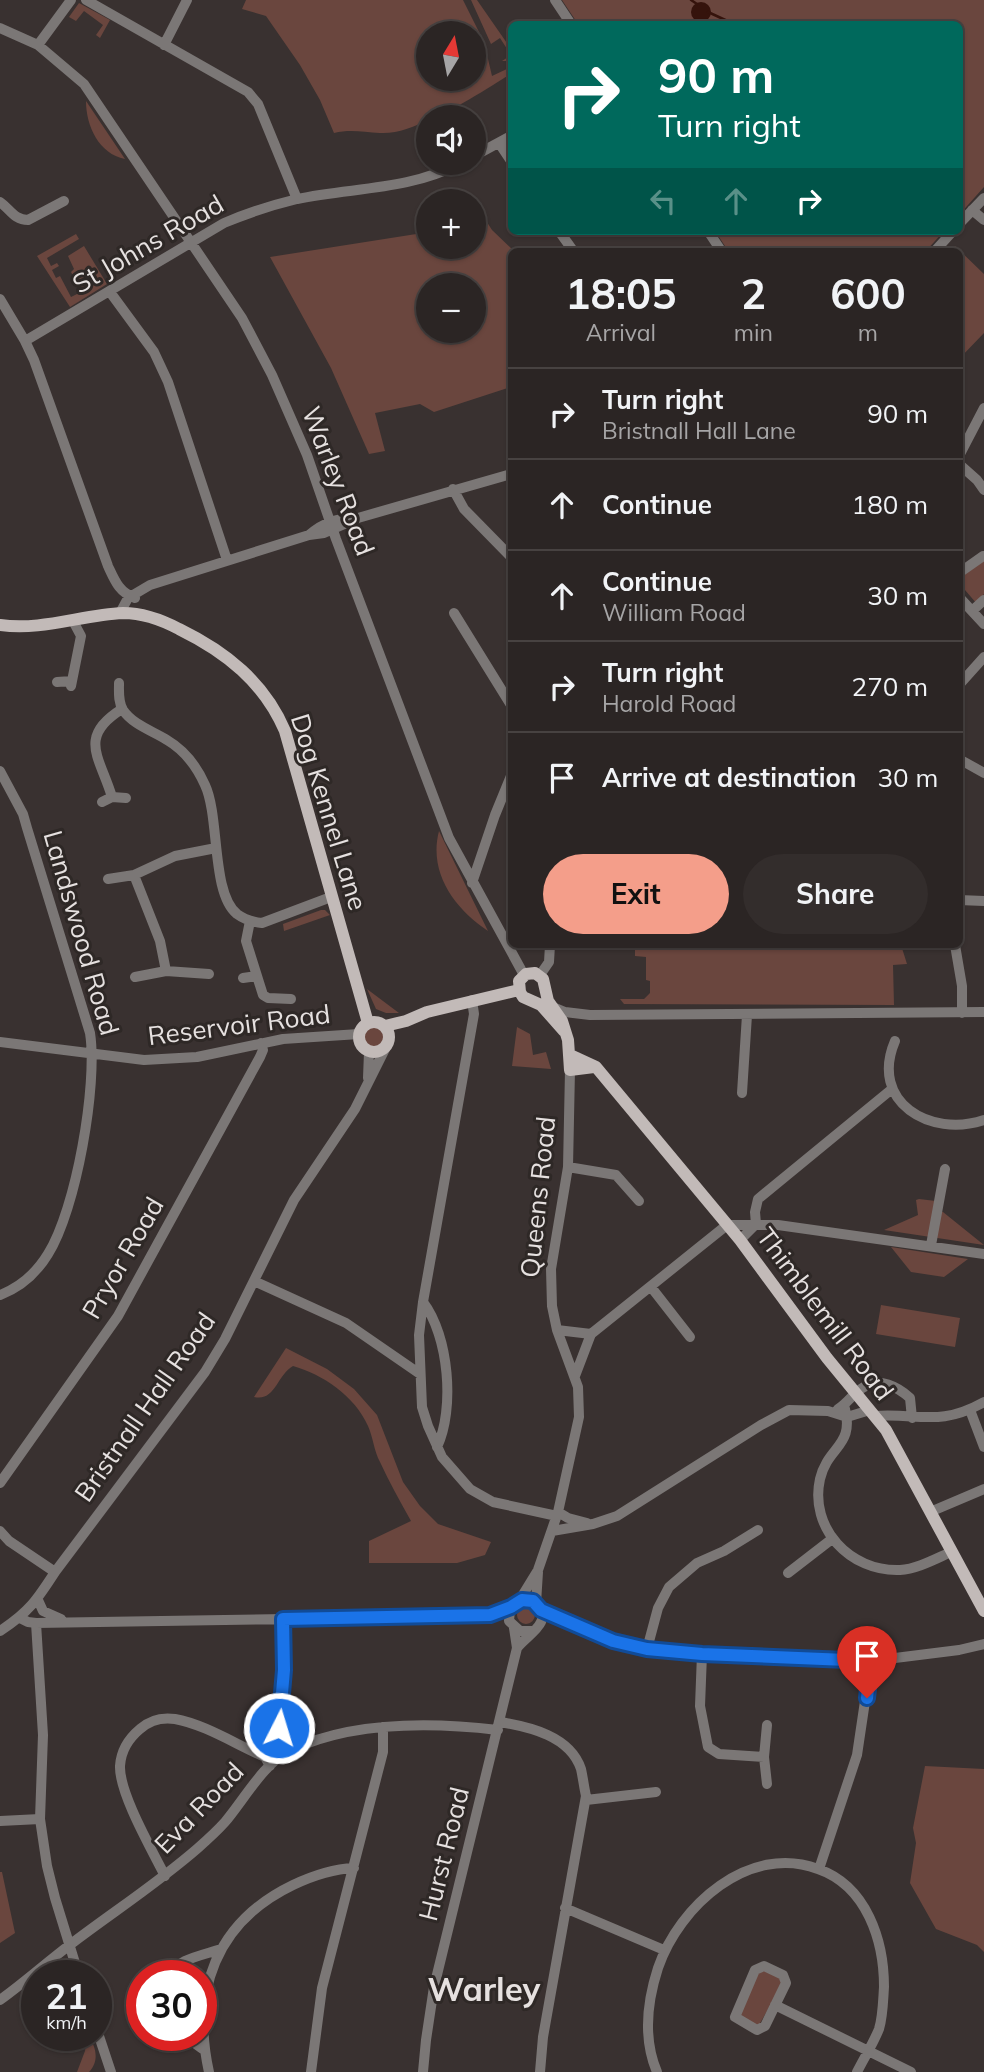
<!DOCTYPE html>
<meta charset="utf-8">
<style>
body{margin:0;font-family:Mulish,sans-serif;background:#332d2c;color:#f1f3f6;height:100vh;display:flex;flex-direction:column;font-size:26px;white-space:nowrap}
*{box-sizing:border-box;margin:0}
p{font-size:23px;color:#a6a5a6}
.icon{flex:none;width:38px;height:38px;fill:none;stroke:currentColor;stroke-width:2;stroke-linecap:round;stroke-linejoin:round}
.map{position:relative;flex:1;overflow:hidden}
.sheet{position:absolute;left:508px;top:248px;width:455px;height:700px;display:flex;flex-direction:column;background:#2b2524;border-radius:10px;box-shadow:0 2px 5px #0004,0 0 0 2px #474241}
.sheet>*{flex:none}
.top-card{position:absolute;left:508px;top:21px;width:455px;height:214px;border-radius:10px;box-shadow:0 2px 5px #0004,0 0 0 2px #474241;background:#00695c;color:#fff;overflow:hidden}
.needle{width:46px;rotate:10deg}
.buttons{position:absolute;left:416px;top:21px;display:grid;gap:14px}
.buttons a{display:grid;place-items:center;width:70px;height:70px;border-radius:50%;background:#2b2524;box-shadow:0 2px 5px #0004,0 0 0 2px #474241;font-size:35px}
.speed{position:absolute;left:21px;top:1960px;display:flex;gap:14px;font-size:35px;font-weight:700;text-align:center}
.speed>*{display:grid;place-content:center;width:91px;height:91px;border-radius:50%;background:#2b2524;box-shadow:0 2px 5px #0004,0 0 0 2px #474241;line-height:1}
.speed small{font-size:18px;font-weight:400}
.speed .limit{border:10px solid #d22;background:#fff;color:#111}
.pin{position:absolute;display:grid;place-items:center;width:60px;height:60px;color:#fff;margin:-72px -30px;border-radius:50% 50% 50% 0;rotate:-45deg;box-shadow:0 0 7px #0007}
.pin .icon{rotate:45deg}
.me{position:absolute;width:77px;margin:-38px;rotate:5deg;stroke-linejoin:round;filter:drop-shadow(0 0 5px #0008)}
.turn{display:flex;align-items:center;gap:24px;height:147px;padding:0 35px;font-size:32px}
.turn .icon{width:91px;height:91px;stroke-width:2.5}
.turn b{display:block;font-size:49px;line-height:60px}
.lanes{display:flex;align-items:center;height:66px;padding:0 35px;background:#0003;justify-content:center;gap:35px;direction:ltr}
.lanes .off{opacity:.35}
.eta{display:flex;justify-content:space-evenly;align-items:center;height:119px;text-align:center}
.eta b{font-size:42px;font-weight:700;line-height:49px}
.button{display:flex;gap:14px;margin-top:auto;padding:14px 35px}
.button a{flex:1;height:80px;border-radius:42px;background:#f49e8a;color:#111;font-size:28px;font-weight:700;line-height:80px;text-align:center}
.button a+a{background:#332d2c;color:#f1f3f6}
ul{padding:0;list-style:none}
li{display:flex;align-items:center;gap:21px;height:91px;padding:0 35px;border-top:2px solid #474241}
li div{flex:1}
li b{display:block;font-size:26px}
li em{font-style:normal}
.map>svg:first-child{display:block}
.green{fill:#6a463e;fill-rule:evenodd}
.water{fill:#35130c}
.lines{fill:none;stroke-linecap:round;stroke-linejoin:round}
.stream{stroke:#35130c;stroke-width:2.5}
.minor{stroke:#7b7776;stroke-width:10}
.major{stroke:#c2bab8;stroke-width:12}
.route-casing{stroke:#114b97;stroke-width:18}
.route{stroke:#1a73e8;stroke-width:12}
.labels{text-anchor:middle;stroke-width:6;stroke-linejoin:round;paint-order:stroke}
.street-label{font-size:26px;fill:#e6e1e0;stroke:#2e2826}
.district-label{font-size:33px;font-weight:bold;fill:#e6e1e0;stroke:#2e2826}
</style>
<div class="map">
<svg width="984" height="2072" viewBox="0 0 984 2072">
<rect width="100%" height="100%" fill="#393130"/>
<path class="green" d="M246,0h217l21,42 8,34 19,-9v7c-19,11 -62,41 -82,43v3c-16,7 -32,14 -49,13 -17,-1 -30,-4 -46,0l-14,-33 -20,-35 -34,-49 -24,-7zM429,33h45v46h-45z
M471,0h6l34,49v12h-9l9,-6 -11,-17 -9,6z
M562,0h422v187l-25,28v-191h-381z
M79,3l31,17 -10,18 -4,-3 7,-10 -19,-14 -8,10 -7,-4z
M86,101l39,58c-26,-5 -39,-33 -39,-58z
M483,216l9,14 23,22h-4v135l-77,25 -14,-8 -45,9 10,38 -16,3 -38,-86 -61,-111 159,-25v15h45v-29zM429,285h45v46h-45z
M715,231h229l-19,21h-196z
M76,234l3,5 -32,19 4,8 6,-3 2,3 -7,4 4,8 4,-2 11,21 10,-5 -10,-20 3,-3 -6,-13 16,-10 23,38 -37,23 -33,-51z
M955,246l29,28v59l-25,26v-107h-10z
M984,560v34l-7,10 -18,-21v-4z
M439,831l49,100c-33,-22 -60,-58 -49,-100z
M321,910h4l5,5 -46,16 -1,-7z
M610,945h291l6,19 -14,1 1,40 -270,-1 -4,-5h24l6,-6v-12l-4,-1v-23l-11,-1v-10l-26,1z
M367,989l32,24h-13l-10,-4z
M364 1037a10 10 0 1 1 20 0a10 10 0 1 1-20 0Z
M517,1027l13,7 3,21 13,-3 5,17 -39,-3z
M919,1199l17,2 -1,9 8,2 41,33 -100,-15 34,-15 -2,-15z
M891,1247l77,12 -24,18 -33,-5z
M881,1305l79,13 -5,29 -79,-13z
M286,1348l41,21 27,20 23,26 26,67 17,24 18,18 53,18 -6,13 -28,8h-88v-22l42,-20c-11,-20 -22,-39 -31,-59 -6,-11 -7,-25 -12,-36 -13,-30 -46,-52 -75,-60 -16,9 -18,36 -39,31z
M517 1615a9 9 0 1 1 18 0a9 9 0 1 1-18 0Z
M925,1766l59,3v183l-7,-7 -41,-16 -26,-46 6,-40 -3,-15z
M0,1872h2l13,61 -15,10z
M762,1970l18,6 2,9 -23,40 -17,-4 -3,-12 17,-34z
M87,2035c9,10 13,26 2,37h-12l8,-21z"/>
<path class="water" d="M691 12a10 10 0 1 1 20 0a10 10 0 1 1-20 0Z"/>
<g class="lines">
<path class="stream" d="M691,0l6,4
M708,12l26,12"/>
<path class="minor" d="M86,0l162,92 10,12 39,95
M555,0l16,24
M0,28l38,17 46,39 158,234 30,57 35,80 29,84 113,299 75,137
M38,45l33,-45
M164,45l23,-45
M499,143l12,18
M474,156l37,-20
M0,202c10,7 14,18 28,18l36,-19
M972,210l12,10
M959,224l25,-26
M559,231l15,21
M708,231l14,21
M934,252l19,-21
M110,292l44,60 14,30 59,178
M0,299l25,42 9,19 74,206c7,15 11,26 27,32
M25,341l199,-118c24,-10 48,-18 73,-24 57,-12 110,-8 164,-36
M959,456l25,-48
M959,464l18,16 7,10
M453,489l11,20 47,48
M309,535c15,-13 28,-17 48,-17
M959,573l24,-17
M959,597l25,27
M972,611l12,-11
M120,613l8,-15 22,-13 159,-50 15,-2 34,-15 153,-44
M454,613l57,92
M57,682l15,-1
M119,683c0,9 -1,19 4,27 10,15 30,21 44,30 17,10 30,27 38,45 15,32 6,108 32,129 8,6 16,8 25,9l69,-26
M959,685l25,-28
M71,686l10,-50 -8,-15
M959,759l25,14
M0,771l23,43 4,14 63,205c8,51 -14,177 -42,221 -11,18 -27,33 -48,41
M112,797c-12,-40 -35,-60 10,-88
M102,802l10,-5 14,1
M134,875l26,66 6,30
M108,879l26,-4 41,-19 41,-8
M472,883l23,-68 16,-39
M959,900l25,1
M250,921l-4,20 17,54 5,3 23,1
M955,945l7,41v27
M540,975l9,-13 1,-17
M135,977l31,-6 43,3
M243,978l14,-2
M472,1000l2,14 -51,288 -4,33 3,72 6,19 14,31 28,32 23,13 64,14
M553,1007l12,5 25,3 394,-3
M895,1041c-26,61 35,97 89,79
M0,1042l144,18 53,-3 86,-18 76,-5
M368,1078l1,-26
M742,1093l5,-78
M568,1167l48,8 23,26
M740,1240l16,-16 -1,-12 3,-13 134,-110
M931,1245l14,-76
M254,1281l92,42 74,51
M651,1287l39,50
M423,1302c26,34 32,107 14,145
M557,1330l34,4
M575,1376l16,-42 136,-109h51l206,29
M844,1405c12,42 -16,40 -24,74 -11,49 30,93 80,91 17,-1 35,-11 51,-18
M838,1409c10,-6 16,-17 26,-22 15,-10 34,0 46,11l2,20
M970,1410l14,37
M875,1416c45,-3 64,11 109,-14
M0,1483l118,-167 142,-259 3,-7 -2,-7
M558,1512l10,6 19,5
M930,1512l54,-23
M0,1531l9,10 46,31
M552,1531l41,-7 24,-8 144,-91 28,-15 39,1 19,6 23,-7
M788,1573l44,-34
M38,1600l5,11 18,8
M519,1601l19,-31 20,-58 21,-95 -1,-30 -21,-57 -5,-24 -1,-37 17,-102 2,-97
M536,1603l2,-31
M541,1610l72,31 34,8 55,5 169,7 88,-11 25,-6
M20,1618l8,4 8,1 436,-7 18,-1 21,-8
M36,1623l7,112 -3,84 7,47 8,32 24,78
M0,1631c29,-19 37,-31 55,-59l150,-200 20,-33 69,-139 61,-91 30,-60
M517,1648c6,-8 20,-17 24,-26 8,-19 -19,-32 -31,-12l-1,11 11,10h12
M647,1649l11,-41 11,-21 28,-24 27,-12 34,-21
M702,1654l-2,52 8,41 11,7 45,3
M500,1722c30,5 70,14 81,47 2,9 3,18 5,27l-43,241 -3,35
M282,1756l-5,-10 7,-76 -1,-51
M767,1784l-3,-27 3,-32
M586,1800l70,-8
M0,1821l40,-2
M819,1869l38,-114 14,-94
M165,1876c-13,-26 -46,-83 -45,-110 1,-16 8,-27 20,-37 10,-9 21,-12 35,-10 29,5 62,26 90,38l5,9
M565,1908l99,42
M764,1966l19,9 3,8 -21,43 -8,4 -22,-13 20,-47z
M169,1976c7,-17 35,-21 52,-27
M0,2000c25,-18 47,-38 71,-56 42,-32 87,-61 127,-96 9,-8 19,-17 27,-26 18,-21 39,-59 64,-71 62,-30 141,-29 209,-21
M775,2005l136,67
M96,2027l15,45
M183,2035l21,15
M209,2072c-18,-81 7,-150 84,-187 19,-9 39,-16 61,-17
M311,2072l11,-84 61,-236v-25
M423,2072l3,-32 8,-53 83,-339 -3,-20
M657,2072c-14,-33 -10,-70 1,-104 21,-62 91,-125 160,-99 49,17 66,72 66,118 -1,14 -1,29 -5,42 -6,15 -15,29 -22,43"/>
<path class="major" d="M0,625c42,6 81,-10 123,-12 20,0 39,7 56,16 47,23 85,53 106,102l83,292
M359 1037a15 15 0 1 1 30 0a15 15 0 1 1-30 0Z
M385,1026l21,-5 21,-9 92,-22
M564,1031l-23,-26 -18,-8 -3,-5 -1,-11 7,-7 9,-1 8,6 5,22 14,20 6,19 2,30 24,-3
M570,1055l26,12 144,173 87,118 59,72 98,181"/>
</g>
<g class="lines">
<g class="route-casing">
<path id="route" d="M279,1728l5,-58 -1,-51 207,-4 21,-8 11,-7 11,1 8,9 72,31 34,8 55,5 169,7 -4,37"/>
</g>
<use href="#route" class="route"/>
</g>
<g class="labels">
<g class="street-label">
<text transform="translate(148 244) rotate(-30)" y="9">St Johns Road</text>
<text transform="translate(338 481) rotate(69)" y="9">Warley Road</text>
<text transform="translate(329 812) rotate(73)" y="9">Dog Kennel Lane</text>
<text transform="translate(81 933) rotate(74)" y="9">Landswood Road</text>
<text transform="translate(239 1025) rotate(-7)" y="9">Reservoir Road</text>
<text transform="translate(538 1197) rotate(-84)" y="9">Queens Road</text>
<text transform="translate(123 1258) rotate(-60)" y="9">Pryor Road</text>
<text transform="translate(825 1314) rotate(53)" y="9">Thimblemill Road</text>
<text transform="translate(145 1407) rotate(-55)" y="9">Bristnall Hall Road</text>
<text transform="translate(199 1808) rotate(-46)" y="9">Eva Road</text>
<text transform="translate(444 1854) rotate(-76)" y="9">Hurst Road</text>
</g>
<g class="district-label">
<text x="484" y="2001">Warley</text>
</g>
</g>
</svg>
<div class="buttons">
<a><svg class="needle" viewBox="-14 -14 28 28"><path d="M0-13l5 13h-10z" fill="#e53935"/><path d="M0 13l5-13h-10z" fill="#a6a5a6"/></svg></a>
<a><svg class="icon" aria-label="sound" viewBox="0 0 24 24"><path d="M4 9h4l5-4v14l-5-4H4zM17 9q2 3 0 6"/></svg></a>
<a>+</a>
<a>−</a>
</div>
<div class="speed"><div>21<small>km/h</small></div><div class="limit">30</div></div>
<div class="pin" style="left:867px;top:1698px;background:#d93025"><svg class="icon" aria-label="arrive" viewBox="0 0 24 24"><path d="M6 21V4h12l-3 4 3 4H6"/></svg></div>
<svg class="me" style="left:279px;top:1728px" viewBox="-20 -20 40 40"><circle r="17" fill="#1a73e8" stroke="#fff" stroke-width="3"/><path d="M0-11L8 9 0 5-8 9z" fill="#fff"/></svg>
<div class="top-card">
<div class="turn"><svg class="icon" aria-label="right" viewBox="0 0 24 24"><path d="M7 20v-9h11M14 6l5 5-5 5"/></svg><div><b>90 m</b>Turn right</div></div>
<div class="lanes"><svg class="icon off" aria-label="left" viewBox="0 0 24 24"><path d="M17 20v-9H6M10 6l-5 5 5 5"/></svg><svg class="icon off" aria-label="ahead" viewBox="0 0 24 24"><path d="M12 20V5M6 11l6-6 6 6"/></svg><svg class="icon" aria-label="right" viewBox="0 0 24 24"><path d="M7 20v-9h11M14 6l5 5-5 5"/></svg></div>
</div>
<section class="sheet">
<div class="eta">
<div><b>18:05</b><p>Arrival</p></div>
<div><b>2</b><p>min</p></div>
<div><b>600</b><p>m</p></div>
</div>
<ul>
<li><svg class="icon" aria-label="right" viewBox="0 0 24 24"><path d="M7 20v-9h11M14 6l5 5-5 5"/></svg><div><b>Turn right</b><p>Bristnall Hall Lane</p></div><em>90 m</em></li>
<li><svg class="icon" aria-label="ahead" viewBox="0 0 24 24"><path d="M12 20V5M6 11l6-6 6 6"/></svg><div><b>Continue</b></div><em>180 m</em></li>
<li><svg class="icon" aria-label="ahead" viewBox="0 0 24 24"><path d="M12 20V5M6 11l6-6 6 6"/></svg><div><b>Continue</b><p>William Road</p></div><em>30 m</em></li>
<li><svg class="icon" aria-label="right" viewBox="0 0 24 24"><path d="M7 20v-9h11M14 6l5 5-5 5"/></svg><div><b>Turn right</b><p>Harold Road</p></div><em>270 m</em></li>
<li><svg class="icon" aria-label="arrive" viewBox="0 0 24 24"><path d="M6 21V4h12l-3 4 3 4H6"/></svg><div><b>Arrive at destination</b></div><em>30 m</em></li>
</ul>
<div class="button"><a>Exit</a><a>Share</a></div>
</section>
</div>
